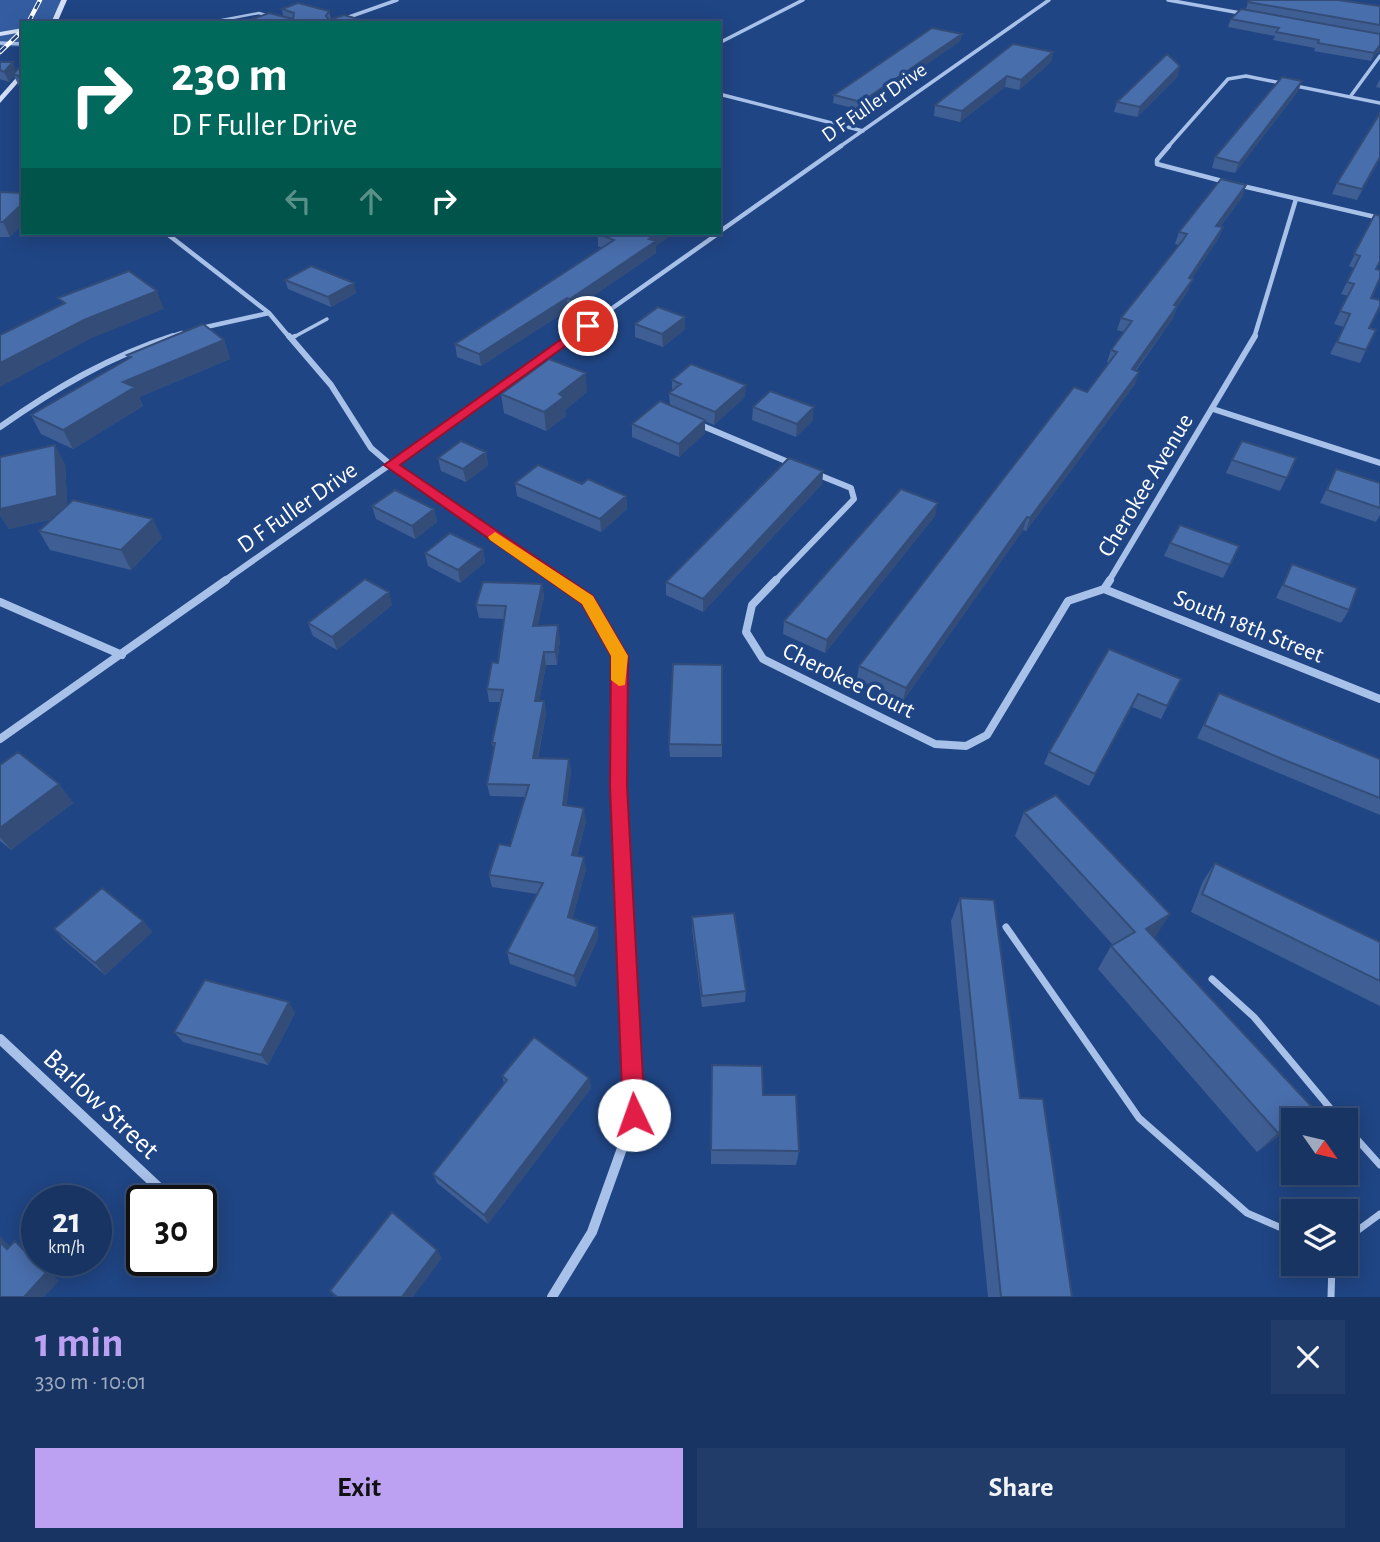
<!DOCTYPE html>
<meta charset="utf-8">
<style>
body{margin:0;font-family:"Alegreya Sans",sans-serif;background:#213c69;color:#f1f3f6;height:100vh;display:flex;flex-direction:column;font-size:26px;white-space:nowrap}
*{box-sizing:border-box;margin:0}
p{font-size:23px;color:#9faabe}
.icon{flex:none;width:38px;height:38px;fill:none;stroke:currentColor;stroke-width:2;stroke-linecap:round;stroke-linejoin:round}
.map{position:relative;height:1297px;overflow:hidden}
.side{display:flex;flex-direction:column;background:#183463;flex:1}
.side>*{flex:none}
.hud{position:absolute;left:21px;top:21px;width:700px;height:214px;border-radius:0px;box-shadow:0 4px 18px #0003,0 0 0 2px #364f78;background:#00695c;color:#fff;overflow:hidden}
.needle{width:46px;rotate:124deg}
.controls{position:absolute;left:1281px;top:1108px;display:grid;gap:14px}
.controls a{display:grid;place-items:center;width:77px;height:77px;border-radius:0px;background:#183463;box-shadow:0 4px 18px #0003,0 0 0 2px #364f78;font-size:35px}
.speed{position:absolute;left:21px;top:1185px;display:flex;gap:14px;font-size:35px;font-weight:700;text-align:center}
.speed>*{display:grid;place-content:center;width:91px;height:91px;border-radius:50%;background:#183463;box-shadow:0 4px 18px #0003,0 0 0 2px #364f78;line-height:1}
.speed small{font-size:18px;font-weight:400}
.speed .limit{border:4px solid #111;border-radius:10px;background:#fff;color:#111}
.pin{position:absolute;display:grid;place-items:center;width:60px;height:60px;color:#fff;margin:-30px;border:4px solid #fff;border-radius:50%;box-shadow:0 2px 7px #0007}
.me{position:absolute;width:77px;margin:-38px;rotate:357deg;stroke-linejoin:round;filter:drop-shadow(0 0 5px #0008)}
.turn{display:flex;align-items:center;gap:24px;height:147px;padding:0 35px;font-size:32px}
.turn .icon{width:91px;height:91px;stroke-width:2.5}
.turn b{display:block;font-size:49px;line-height:60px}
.lanes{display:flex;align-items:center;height:66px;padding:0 35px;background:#0003;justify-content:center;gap:35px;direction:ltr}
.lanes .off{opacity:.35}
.round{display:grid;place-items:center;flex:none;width:74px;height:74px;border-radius:0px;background:#213c69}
.summary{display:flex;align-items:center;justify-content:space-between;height:119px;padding:0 35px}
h1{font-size:42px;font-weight:600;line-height:52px;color:#bca0f2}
.button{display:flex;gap:14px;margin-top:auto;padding:14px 35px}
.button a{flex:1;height:80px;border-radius:0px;background:#bca0f2;color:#111;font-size:28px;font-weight:600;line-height:80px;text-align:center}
.button a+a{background:#213c69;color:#f1f3f6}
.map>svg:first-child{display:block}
.green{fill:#345da1}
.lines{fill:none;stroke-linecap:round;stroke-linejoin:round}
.lane-far3{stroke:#a8c1e9;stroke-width:2.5}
.lane-far2{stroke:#a8c1e9;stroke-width:3.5}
.lane-far1{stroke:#a8c1e9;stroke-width:4.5}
.lane{stroke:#a8c1e9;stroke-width:7}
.street-far4{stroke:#a8c1e9;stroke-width:3.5}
.street-far3{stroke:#a8c1e9;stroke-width:4.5}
.street-far2{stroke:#a8c1e9;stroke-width:6}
.street-far1{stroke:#a8c1e9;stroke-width:8}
.street{stroke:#a8c1e9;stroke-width:10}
.secondary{fill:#d3e0f7;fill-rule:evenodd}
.rail-casing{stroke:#fff;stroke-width:4.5}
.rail{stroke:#204584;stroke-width:2.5;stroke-dasharray:8;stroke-linecap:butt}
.wall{fill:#3f5f94}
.shaded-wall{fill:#334d78}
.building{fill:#496eac;stroke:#334d78;stroke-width:2}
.route{fill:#e11d48;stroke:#92132f;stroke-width:2}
.slow{fill:#f59e0b}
.labels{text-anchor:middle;stroke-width:7;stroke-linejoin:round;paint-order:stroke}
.far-street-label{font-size:21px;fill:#fff;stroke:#204584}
.street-label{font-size:24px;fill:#fff;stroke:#204584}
.near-street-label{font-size:28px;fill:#fff;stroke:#204584}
</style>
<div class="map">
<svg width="1380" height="1297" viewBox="0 0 1380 1297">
<rect width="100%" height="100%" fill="#204584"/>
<path class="green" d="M0,0h60l-4,16 -6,7h-27v24l-23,-1z"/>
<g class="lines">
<path class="lane-far3" d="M206,23l53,-10 10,3"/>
<path class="lane-far2" d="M292,338l35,-19"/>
<path class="lane-far1" d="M291,338l4,-2"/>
<path class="lane" d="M1006,927l133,191 108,95 46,20
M1212,979l42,38 86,103
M1346,1127l34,38
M1346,1239l34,-25
M1331,1297l1,-33"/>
<path class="street-far4" d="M1168,0l78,14
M332,23l65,-23
M0,43l23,1
M719,43l84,-43
M719,94l144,37
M1350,97l30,-41
M838,148l211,-148
M1167,148l61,-69 18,-3 134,27"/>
<path class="street-far3" d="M1169,146l-12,14v4l69,18
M1238,185l142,33
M719,232l122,-86
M166,233l103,80 21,25
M197,329l72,-16
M167,338l15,-5
M570,338l149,-105
M1254,338l42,-139"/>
<path class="street-far2" d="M289,336l42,49 40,63 20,17 169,116
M1213,409l167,54
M698,424l95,40
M0,427c54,-38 110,-71 173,-91
M224,581l349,-245
M775,581l79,-82 -3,-11 -37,-15
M1109,581l146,-245"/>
<path class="street-far1" d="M557,580l30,20 32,56 -1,130 5,109
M776,580l-24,25 -6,27 17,27 172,85 31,2 21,-11 81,-134 36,-12 6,-9
M1104,589l276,110
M0,602l122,53
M0,739l226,-159"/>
<path class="street" d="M0,1039l172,161
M552,1297l40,-65 42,-117 -11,-222"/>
<path class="secondary" d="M61,0h6l-10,23h-6z
M23,28v4l-23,4v-4z
M23,70v7l-23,26v-7z"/>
<g class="rail-casing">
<path id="rail" d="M28,23l12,-23
M0,52l23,-22"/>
</g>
<use href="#rail" class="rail"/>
</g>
<path class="wall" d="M1248,2l132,4v28l-134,-25z
M282,9l47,2 2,8h-38l-10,-3z
M1231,19l149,15v18l-3,1 -6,8 -57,-10 1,-3 -42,-8 2,-4 -47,-9z
M962,34l-2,7 -100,69 -27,-7 1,-8z
M1053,52l-2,10 -32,28 -14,-3 -45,35 -26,-6 1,-11z
M23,61v27l-4,-2 -5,-10 -5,6 -9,-3v-17l16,9z
M1180,66l-3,11 -40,40 -23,-5 3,-10z
M1380,79v9l-4,-1z
M1302,81l-4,10 -63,82 -23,-5 3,-11z
M1380,159l-23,41 -25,-6 5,-11z
M1246,185l-4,12 -22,30h3l-5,12 -26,39 -4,13 -11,16 -4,11 -37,53 -1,13 -109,147 -3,-1 -120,171 -46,-22 2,-13 228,-274 22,-29 -2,-1 4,-12 13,-18 -7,-2 4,-12 58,-73 -4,-1 4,-12z
M0,192l10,45h-10z
M1375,214l1,55 -5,29 -2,30 -3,22 -6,13 -30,-9 14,-27 -10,-3 14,-28 -7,-2 13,-26 -5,-2z
M598,234l58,12v7l-85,58 -3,-1 -87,56 -24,-9 -2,-13 147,-96 -4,-2z
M285,280l71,13 -25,14 -43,-18z
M685,317v12l-22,18 -28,-10v-13z
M224,340l6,19 -91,38 4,9 -70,43 -32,-15 -10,-19 98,-57 -2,-3z
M672,380l73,17 -31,28 -9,-4v12l-26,24 -47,-20v-13l38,-18 -1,-13 3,-2z
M587,392l-22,18 1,6 -20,15 -42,-18 -3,-19z
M753,407l60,13 -17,17 -44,-17z
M486,452l2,13 -22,17 -25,-11 -3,-13z
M0,457l65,7 2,41 95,33 -31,32 -81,-20 -11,-19 13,-12 -43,10 -9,-14z
M1296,458l-16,33 -54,-18 6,-13z
M1336,469l44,14v32l-4,7 -56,-19z
M823,471l-1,13 -119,128 -37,-17v-13z
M515,483l67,1 44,12 1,13 -26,23 -84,-36z
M372,506l62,3 3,13 -22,17 -39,-20z
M935,516l-110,137 -42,-19 1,-13z
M1170,543l69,3 -16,32 -59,-22z
M483,549l2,13 -25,21 -32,-17 -3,-13z
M1292,564l57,46 -8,13 -65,-25z
M542,584l2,13 -7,29 23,13 -3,26h-11l-7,36h5l2,13 -8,44 31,1 2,13 -5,34 20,15 -9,35 9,13 -14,50 25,8 1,11 -22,49 -66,-23 -3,-12 30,-58 -45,-7 -3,-12 21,-29 15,-49 -35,-1 -3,-12 7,-33 -2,-8 9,-41h-12l-2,-13 11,-26 6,-44 -25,-1 -3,-13z
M392,605l-55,45 -24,-14 -5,-13z
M1109,649l72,30 -20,40 -29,-12 -43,79 -45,-22 5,-12z
M1219,693l161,66v56l-106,-44 -77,-33z
M669,744l53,1v12h-52z
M0,765l59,19 14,19 -62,47 -11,-9z
M1024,812l146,102 -16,24 159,170 -14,12h-6l-2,7 -34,25 -159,-183 13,-23 2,-1 -98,-109z
M1215,863l165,79v64l-189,-94 12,-31z
M960,898l112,399h-84l-37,-376z
M692,917l54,74 -1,11 -43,5 -10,-78z
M143,921l9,11 -47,43 -41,-35 -10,-11z
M295,1013l-27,52 -85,-23 -9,-10z
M502,1076l87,2 2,10 -103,136 -51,-41 -4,-9 71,-91z
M711,1080l52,15 36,56 -3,14 -85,-1z"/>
<path class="shaded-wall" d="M962,34l-2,7 -100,69 1,-8z
M1380,45v7l-3,1 -6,8 3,-8z
M1053,52l-2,10 -32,28 2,-10z
M13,62l4,11 -4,1 1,2 -5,6 -5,-10z
M1180,66l-3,11 -40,40 3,-10z
M1007,76l-2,11 -45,35 2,-11z
M1302,81l-4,10 -63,82 4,-10z
M1380,157v2l-23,41 5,-11z
M1246,185l-4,12 -30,40 4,-11z
M23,203v21l-13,13 -7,-15z
M1223,227l-5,12 -33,50 8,-10 -5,12 -11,16 -4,11 -46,64 5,-13 42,-64 15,-27z
M658,233h17l-19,13v7l-85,58 -1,-12z
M354,283l2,10 -25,14 -3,-10z
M157,291l7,18 -72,29 -92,49v-24l84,-43z
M567,298l1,12 -87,56 -2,-12z
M685,317v12l-22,18 -1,-13z
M224,340l6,19 -91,38 4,9 -70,43 -10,-19 60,-48z
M1139,372l-4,12 -109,147 4,-13z
M586,373l1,19 -22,18 1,6 -20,15 -2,-19 15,-18z
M746,385l-1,12 -31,28 1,-13z
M814,407l-1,13 -17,17 1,-13z
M705,420v13l-26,24v-13z
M55,445l10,19 3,51 -59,14 -9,-14v-6z
M486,452l2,13 -22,17 -3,-13z
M823,471l-1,13 -119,128v-13z
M626,496l1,13 -26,23 -1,-13z
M938,503l-3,13 -110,137 2,-13z
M434,509l3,13 -22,17 -3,-13z
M1027,517l-4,13 -120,171 3,-13z
M153,519l9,19 -31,32 -10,-20z
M483,549l2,13 -25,21 -2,-13z
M542,584l2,13 -9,42 -2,-13z
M389,592l3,13 -55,45 -5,-13z
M558,625l2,14 -3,26 -2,-13z
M544,652l2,13 -9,49 -2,-13z
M1138,694l-6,13 -43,79 6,-12z
M544,701l2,13 -11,57 -2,-13z
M569,759l2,13 -6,46 -2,-13z
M59,784l14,19 -62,47 -11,-13v-9z
M584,808l2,13 -12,46 -2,-12z
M584,857l2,12 -16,60 -2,-12z
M1170,914l-15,23 -23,14 14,-22z
M143,921l9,11 -47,43 -10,-12z
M597,927l1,11 -22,49 -2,-11z
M289,1002l6,11 -27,52 -7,-10z
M589,1078l2,10 -103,136 -4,-9z
M1293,1122v3l-36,27 21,-19z
M0,1236l20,21 -13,-8 -7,-7z
M15,1241l13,8 9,9v2h2l20,21 -15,16h-20z
M437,1250l5,8 -29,39h-11z"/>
<path class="building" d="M1250,0h88l42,6v19l-132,-23z
M298,3l31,8 -3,5 3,4 15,-5 28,8h-130l27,-10 24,6 1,-6 -12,-4z
M1241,9l139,25v11l-6,8 -56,-10 1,-3 -43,-8 3,-4 -48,-9z
M932,28l30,6 -101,68 -27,-7z
M1013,44l40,8 -32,28 -14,-4 -45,35 -27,-6z
M1167,54l13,12 -40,41 -23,-5z
M21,61h2v17l-10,-4 7,-7z
M0,62h13l-9,10 -4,-2z
M1282,77l20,4 -63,82 -24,-6z
M1380,113v44l-18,32 -25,-6z
M1221,179l25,6 -30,41 7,1 -34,51 4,1 -19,26 3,1 -45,63 7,3 -109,146 -3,-1 -121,171 -47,-22 215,-279 13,5 30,-40 -6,-2 21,-29 -11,-3 62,-78 4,-6 -8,-2z
M0,192l23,1v10l-20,19h-3z
M1375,214l5,2v45l-4,8 4,1v8l-9,20 9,2v6l-11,22 7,2 -10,20 -29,-8 13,-28 -10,-3 14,-27 -7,-2 13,-26 -6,-2z
M600,233h58l-9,6 7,2 -86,58 -3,-1 -88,56 -24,-10 159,-104 -16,-6z
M311,266l43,17 -26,14 -43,-17z
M129,271l28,20 -73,29 -84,43v-28l65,-32 -7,-5z
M658,307l27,10 -23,17 -27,-10z
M203,324l21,16 -101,42 12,5 -72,43 -32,-15 100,-58 -4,-2z
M549,359l37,14 -27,21 5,3 -20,15 -43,-18z
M691,364l55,21 -31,27 -46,-19 12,-9 -9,-4z
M770,391l44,16 -17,17 -44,-17z
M660,401l45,19 -26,24 -47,-20z
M461,441l25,11 -23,17 -25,-11z
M1242,441l54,17 -9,20 -55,-18z
M55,445l2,51 -57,13v-52z
M789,458l34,13 -120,128 -37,-17z
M538,465l44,19 6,-5 38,17 -26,23 -85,-36z
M1336,469l44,14v25l-53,-18z
M901,489l37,14 -111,137 -43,-19z
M395,490l39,19 -22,17 -40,-20z
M73,500l80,19 -32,31 -82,-19z
M1180,525l59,21 -9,19 -60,-22z
M450,533l33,16 -25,21 -33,-17z
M1292,564l65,24 -8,22 -66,-25z
M365,579l24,13 -57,45 -24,-14z
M483,582l59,2 -9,42 25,-1 -3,27h-11l-9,49h9l-11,57 36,1 -6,46 21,3 -12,47 12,2 -16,60 29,10 -23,49 -67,-24 36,-69 -54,-8 10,-31 11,2 19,-61 -42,-1 8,-41h-3l11,-53 -16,-1 5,-27 6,1 8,-57 -30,-1z
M1109,649l72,30 -14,27 -29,-12 -43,80 -46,-22z
M673,664l49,1v80l-53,-1z
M1219,693l161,66v39l-98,-39 -78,-34z
M18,752l41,32 -59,44v-63z
M1056,795l114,119 -24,15 167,179 -17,12h-3v2l-15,11 -167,-187 24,-14 -111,-120z
M1215,863l165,79v39l-178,-87z
M102,888l41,33 -48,42 -41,-34z
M960,898l34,2 26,198 23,1 29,198h-71z
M734,913l12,78 -44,5 -10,-79z
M205,980l84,22 -28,53 -87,-23z
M534,1037l55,41 -105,137 -51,-41 74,-94 -5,-4z
M712,1065l50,1 1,29h33l3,56 -88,-1z
M392,1212l45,38 -35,47h-65l-7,-6z
M15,1241l31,32 -22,24h-24v-55l7,7z"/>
<path class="route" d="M584,323l9,3 -193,139 193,131 35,60 -1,130 18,329 -3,8 -8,3 -8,-3 -3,-8 -13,-329 1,-130 -29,-52 -198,-139z"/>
<path class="slow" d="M495,532l98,64 35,60 -3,29 -6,1 -8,-6v-24l-29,-52 -92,-64 -2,-3z"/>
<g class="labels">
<g class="far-street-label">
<text transform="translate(874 102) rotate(-35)" y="7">D F Fuller Drive</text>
</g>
<g class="street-label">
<text transform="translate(1145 485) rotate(-59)" y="8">Cherokee Avenue</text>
<text transform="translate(297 507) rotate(-35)" y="8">D F Fuller Drive</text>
<text transform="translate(1249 626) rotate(22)" y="8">South 18th Street</text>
<text transform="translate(849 680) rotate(26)" y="8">Cherokee Court</text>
</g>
<g class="near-street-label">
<text transform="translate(102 1103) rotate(43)" y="10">Barlow Street</text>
</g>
</g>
</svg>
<div class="controls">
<a><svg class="needle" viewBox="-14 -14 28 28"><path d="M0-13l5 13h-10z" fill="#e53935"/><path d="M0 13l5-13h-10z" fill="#9faabe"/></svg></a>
<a><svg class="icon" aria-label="layers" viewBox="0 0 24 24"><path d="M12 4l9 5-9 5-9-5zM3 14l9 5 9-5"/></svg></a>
</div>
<div class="speed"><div>21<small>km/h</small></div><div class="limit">30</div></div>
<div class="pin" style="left:588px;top:326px;background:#d93025"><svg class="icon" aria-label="arrive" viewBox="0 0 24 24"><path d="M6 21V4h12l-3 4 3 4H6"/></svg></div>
<svg class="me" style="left:634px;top:1115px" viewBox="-20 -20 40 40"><circle r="19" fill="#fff"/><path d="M0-13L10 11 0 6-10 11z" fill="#e11d48"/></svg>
<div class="hud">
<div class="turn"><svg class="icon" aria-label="right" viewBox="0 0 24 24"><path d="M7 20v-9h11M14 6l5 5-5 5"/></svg><div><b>230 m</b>D F Fuller Drive</div></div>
<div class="lanes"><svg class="icon off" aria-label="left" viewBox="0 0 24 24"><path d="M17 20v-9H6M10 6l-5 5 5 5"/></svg><svg class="icon off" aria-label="ahead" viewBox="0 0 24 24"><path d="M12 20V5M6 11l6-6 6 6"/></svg><svg class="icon" aria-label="right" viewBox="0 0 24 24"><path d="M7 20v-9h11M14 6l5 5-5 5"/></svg></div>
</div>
</div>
<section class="side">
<div class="summary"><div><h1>1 min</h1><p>330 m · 10:01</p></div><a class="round"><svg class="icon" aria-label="close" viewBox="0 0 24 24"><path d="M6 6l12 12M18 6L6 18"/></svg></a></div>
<div class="button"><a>Exit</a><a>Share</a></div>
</section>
